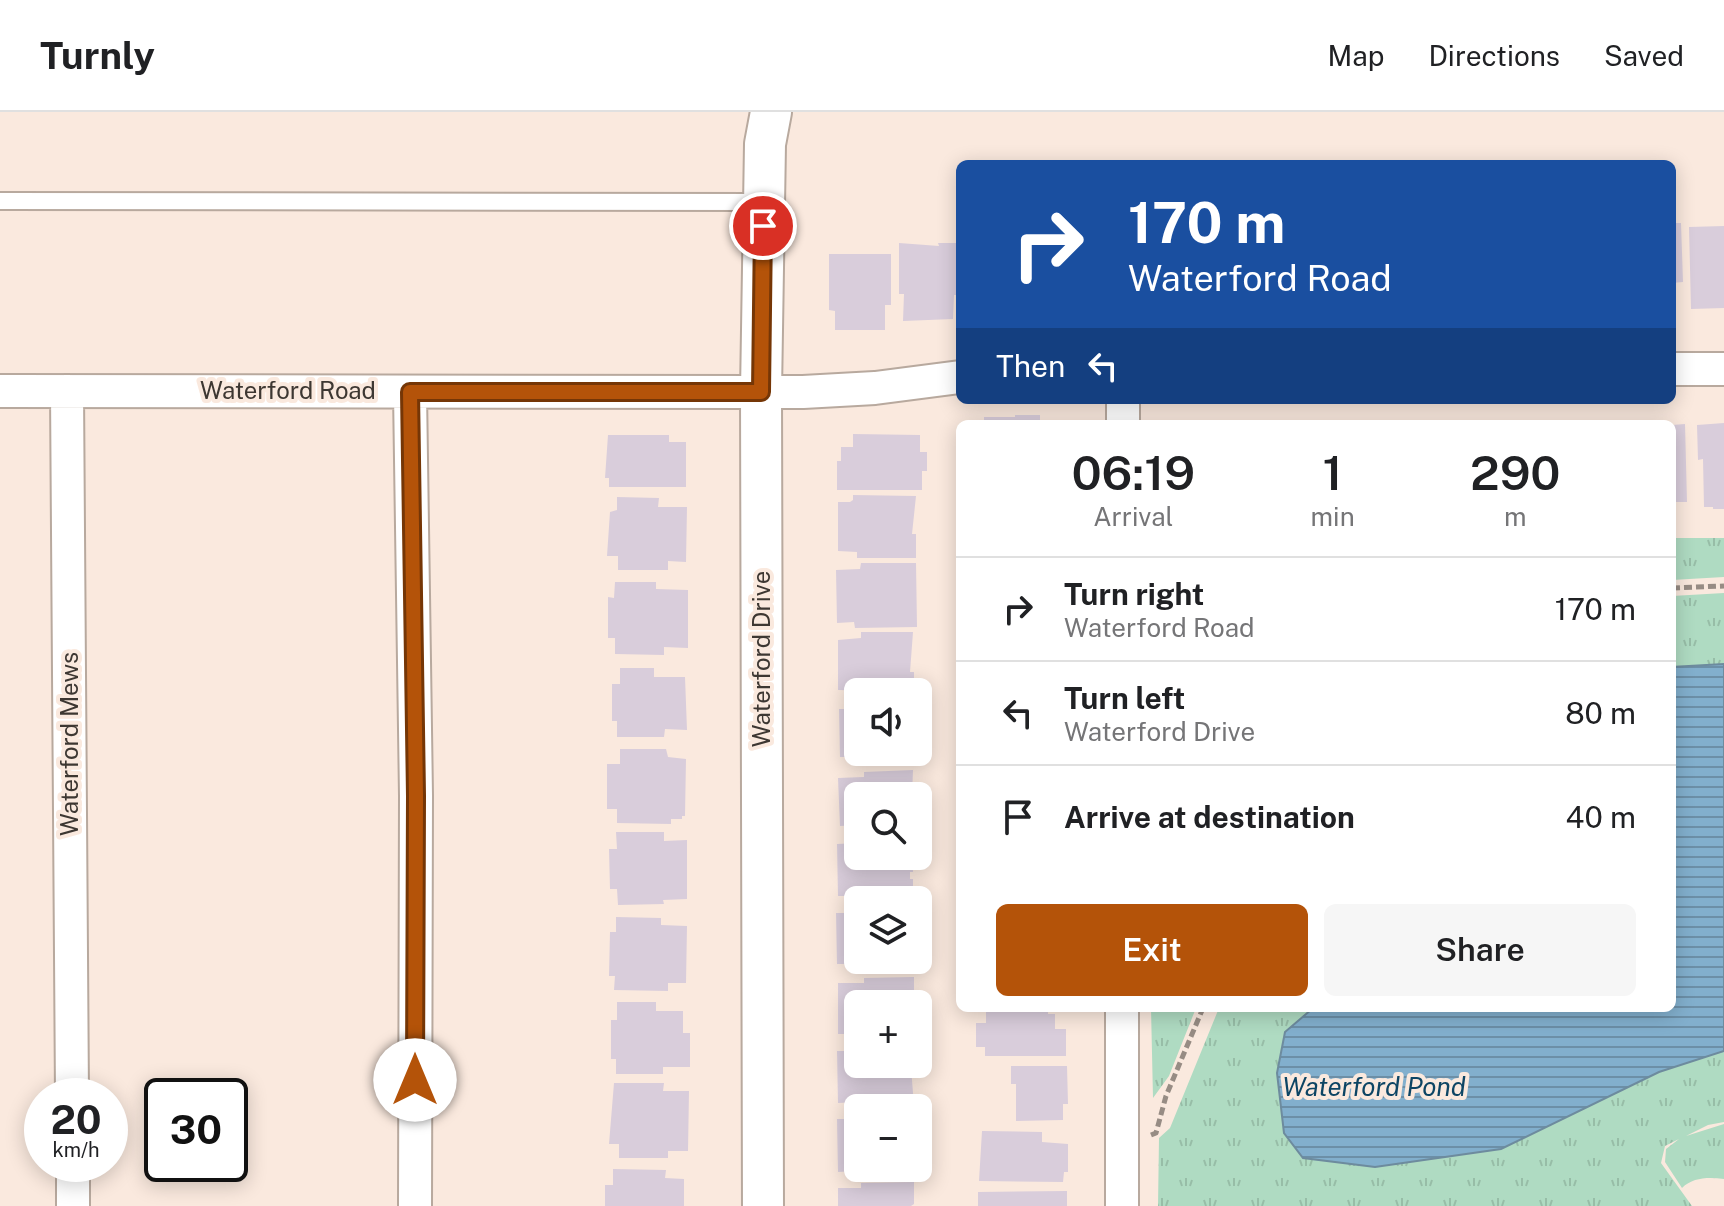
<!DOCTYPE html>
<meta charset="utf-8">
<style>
body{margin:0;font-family:"Public Sans",sans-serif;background:#f6f6f6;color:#202124;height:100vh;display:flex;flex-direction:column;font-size:30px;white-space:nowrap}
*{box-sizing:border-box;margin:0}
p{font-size:26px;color:#757577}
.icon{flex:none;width:44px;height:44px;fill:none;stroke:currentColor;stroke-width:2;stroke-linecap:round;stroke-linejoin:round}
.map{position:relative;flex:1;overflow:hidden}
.sheet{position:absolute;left:956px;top:308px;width:720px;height:592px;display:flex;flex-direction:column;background:#fff;border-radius:12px;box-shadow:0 4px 20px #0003}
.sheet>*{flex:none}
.banner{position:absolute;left:956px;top:48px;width:720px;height:244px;border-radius:12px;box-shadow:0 4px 20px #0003;background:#1a4fa0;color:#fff;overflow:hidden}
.controls{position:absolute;left:844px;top:566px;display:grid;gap:16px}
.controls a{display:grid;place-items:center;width:88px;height:88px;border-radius:12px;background:#fff;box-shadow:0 4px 20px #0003;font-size:40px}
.speed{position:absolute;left:24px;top:966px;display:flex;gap:16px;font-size:40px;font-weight:700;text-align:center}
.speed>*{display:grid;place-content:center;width:104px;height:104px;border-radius:50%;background:#fff;box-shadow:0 4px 20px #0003;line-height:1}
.speed small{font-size:20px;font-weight:400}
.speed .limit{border:4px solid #111;border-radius:12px;background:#fff;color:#111}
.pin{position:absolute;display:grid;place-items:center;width:68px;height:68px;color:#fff;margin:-34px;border:4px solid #fff;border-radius:50%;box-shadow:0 2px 8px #0007}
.me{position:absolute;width:88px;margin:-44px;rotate:0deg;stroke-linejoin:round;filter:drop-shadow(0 0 6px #0008)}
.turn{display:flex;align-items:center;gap:28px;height:168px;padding:0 40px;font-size:36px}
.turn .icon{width:104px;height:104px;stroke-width:2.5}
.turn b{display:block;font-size:56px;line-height:68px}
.then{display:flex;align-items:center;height:76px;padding:0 40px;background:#0003;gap:16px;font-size:30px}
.eta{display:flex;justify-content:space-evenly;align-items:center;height:136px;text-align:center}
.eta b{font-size:48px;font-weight:600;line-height:56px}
.cta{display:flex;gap:16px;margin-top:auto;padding:16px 40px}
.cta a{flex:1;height:92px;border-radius:12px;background:#b45309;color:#fff;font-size:32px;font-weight:600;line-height:92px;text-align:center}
.cta a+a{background:#f6f6f6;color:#202124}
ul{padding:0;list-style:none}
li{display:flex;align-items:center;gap:24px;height:104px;padding:0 40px;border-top:2px solid #e0e0e0}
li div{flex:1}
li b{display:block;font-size:30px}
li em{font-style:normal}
header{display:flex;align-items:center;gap:48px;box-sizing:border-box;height:112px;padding:0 40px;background:#fff;border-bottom:2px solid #e0e0e0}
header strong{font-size:38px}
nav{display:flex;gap:44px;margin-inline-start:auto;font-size:28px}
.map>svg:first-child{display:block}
.grass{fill:url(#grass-tufts)}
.water{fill:url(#water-rules);stroke:#6d8b9e;stroke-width:2}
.building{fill:#d9cddb}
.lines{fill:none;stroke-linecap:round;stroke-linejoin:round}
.service-casing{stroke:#b8a99e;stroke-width:20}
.minor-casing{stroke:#b8a99e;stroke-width:36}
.tertiary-casing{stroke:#b8a99e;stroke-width:44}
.path{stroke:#978c84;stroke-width:5;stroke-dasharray:8 4;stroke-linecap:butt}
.service{stroke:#fff;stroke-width:16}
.minor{stroke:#fff;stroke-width:32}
.tertiary{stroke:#fff;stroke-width:40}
.route-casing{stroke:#753606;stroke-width:20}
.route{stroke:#b45309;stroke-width:14}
.labels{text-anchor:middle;stroke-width:8;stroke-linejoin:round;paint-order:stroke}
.street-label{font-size:24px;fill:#3d3732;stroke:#fae9de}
.water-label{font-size:26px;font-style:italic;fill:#0d4564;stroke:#fae9de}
</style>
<header>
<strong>Turnly</strong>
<nav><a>Map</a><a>Directions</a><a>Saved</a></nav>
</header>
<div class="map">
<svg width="1724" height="1094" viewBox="0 0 1724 1094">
<defs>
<pattern id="grass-tufts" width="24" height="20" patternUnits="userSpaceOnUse" patternTransform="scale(2)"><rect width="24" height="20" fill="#afdbc2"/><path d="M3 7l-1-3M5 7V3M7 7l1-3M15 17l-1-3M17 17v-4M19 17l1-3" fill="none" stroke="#97bda7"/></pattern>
<pattern id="water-rules" width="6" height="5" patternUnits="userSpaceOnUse" patternTransform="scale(2)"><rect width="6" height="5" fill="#82afcd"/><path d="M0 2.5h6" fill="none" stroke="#6c8fa7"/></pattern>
</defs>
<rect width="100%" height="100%" fill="#fae9de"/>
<path class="grass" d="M1672,426h52v39l-52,3z
M1724,481v529l-16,3 -22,11 38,-12v55c-15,-2 -31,-2 -42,9l-17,-26 1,-13 13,-10 -14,7 -4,17 31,43h-534l1,-68 11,-10 49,-120h453v-412z
M1151,896h45l-27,68 -16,22z"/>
<path class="water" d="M1724,552v387l-65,21 -158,77 -126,18 -72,-9 -19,-25 -7,-60 8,-41 27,-23 360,-1v-341z"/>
<path class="building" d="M1672,111h9l2,59 -11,1z
M1724,114v82l-33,1 -2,-82z
M899,131l40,3 -1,-3h22v52h-6l-1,24 -50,2 1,-27h-5z
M829,142h62v51h-6v25h-50v-19l-6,-1z
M1015,303h25v5h13v4h-69v-7h31z
M1724,311v86h-11v-2h-9l-1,-48 -5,1 -1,-35z
M1685,312l2,78h-15v-77z
M853,322l67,1v17h7v19h-5v19h-85v-29h4v-14h12z
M608,323h61v7h17v45h-77v-9h-4z
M853,383l63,1 -4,38h4v24h-59v-6l-19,-1v-49h12l3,-2z
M617,385l42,1 -1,9h29l-1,55 -18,-1v9h-50v-14h-11l3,-44 7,-2z
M861,451h55l1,64 -62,1 -1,-6 -17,1 -1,-53 24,-1z
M615,470h41v7l32,1v58l-24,-1v8l-49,-1v-16h-7v-41l6,1z
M861,520h52l-3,40h4v20l-76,-2v-50l23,-2z
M620,556h34v9h31l2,53 -22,-1 -1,8h-47v-16h-5v-37h8z
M850,594h8v46h57v10l-56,1 -1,-6h-18l-1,-48h9z
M620,637h46l2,8 18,2 -1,57h-3v3h-11v5l-54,-1v-14h-10v-45h13z
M913,658l-1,26h-54v29l-18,1 -2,-48 26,-1v-5z
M616,720h48v9l23,-1v59l-24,1 1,4 -46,1 -1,-16h-7l-1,-40h8z
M858,731v13h54l1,16h-3v7h3v21h-57v-4h-18l-1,-52z
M836,801h22v47h56l1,10 -59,1v-7h-19z
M616,805l45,1v7l26,1 -1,57h-18v8l-54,-1 1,-14h-6l1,-44h6z
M914,865v22h-3v5h-53v30h-20v-51h26v-5z
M617,890h39v9h27v22h7v34h-27v7h-47v-15h-5v-39h6z
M986,896h62v6h7v15h11v27h-81v-9h-9v-24h10z
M837,939h21v13h57v3h-4l3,39 -56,1 -1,-5 -19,1z
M1011,954h56l1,38h-5v16l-47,1v-37h-5z
M614,971h50l-1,8h26l-1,60h-20v7h-49v-14h-10z
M837,1007h21v49h55v8l-57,1v-6l-18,1z
M982,1019l60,1v10l26,2v28h-4l-1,10 -84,-1z
M613,1057l53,1 -1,8 19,1v27h-79v-21h8z
M914,1070v22l-3,2h-73v-18h23v-5z
M1067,1079v15h-89v-14z"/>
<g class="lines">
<g class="service-casing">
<path id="service" d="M0,89l765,1"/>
</g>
<g class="minor-casing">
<path id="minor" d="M1672,257h52
M0,279l803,1 72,-4 85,-11
M67,279l5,705
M410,280l6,404 -1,410
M1123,312v-24
M73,1052v42
M1122,1094v-198"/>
</g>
<g class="tertiary-casing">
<path id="tertiary" d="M763,1094l-2,-814 4,-248 6,-32"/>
</g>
<path class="path" d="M1672,476l52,-2
M1151,1023l5,-2 10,-37 37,-88"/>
<use href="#service" class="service"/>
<use href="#minor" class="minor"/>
<use href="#tertiary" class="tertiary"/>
</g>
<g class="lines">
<g class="route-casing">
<path id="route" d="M415,968l1,-284 -6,-404h351l2,-166"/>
</g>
<use href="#route" class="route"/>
</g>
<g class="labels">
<g class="street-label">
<text x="288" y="287">Waterford Road</text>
<text transform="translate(762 547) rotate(-90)" y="8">Waterford Drive</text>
<text transform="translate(70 632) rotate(-90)" y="8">Waterford Mews</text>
</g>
<g class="water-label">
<text x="1374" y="984">Waterford Pond</text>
</g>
</g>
</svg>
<div class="controls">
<a><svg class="icon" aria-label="sound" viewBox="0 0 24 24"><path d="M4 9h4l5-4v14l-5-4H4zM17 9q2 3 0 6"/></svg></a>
<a><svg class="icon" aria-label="search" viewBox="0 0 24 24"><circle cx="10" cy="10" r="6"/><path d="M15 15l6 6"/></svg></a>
<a><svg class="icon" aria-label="layers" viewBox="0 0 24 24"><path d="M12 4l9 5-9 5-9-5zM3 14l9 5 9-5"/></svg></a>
<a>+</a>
<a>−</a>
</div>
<div class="speed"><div>20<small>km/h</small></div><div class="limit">30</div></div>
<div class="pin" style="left:763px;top:114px;background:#d93025"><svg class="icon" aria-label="arrive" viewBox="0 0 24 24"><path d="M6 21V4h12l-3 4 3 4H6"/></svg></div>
<svg class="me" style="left:415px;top:968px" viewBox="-20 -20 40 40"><circle r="19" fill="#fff"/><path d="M0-13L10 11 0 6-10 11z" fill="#b45309"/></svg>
<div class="banner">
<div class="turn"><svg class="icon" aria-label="right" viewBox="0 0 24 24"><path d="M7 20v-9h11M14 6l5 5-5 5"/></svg><div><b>170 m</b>Waterford Road</div></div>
<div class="then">Then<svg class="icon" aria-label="left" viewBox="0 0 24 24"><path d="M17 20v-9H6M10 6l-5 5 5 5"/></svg></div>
</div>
<section class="sheet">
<div class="eta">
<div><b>06:19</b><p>Arrival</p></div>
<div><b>1</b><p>min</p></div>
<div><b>290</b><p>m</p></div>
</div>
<ul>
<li><svg class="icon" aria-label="right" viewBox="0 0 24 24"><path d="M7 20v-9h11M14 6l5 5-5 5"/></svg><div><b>Turn right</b><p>Waterford Road</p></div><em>170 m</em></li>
<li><svg class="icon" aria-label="left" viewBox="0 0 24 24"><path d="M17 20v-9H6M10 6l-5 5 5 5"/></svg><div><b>Turn left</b><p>Waterford Drive</p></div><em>80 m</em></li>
<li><svg class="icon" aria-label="arrive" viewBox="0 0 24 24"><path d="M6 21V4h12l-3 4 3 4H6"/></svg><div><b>Arrive at destination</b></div><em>40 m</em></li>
</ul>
<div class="cta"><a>Exit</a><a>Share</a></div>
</section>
</div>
